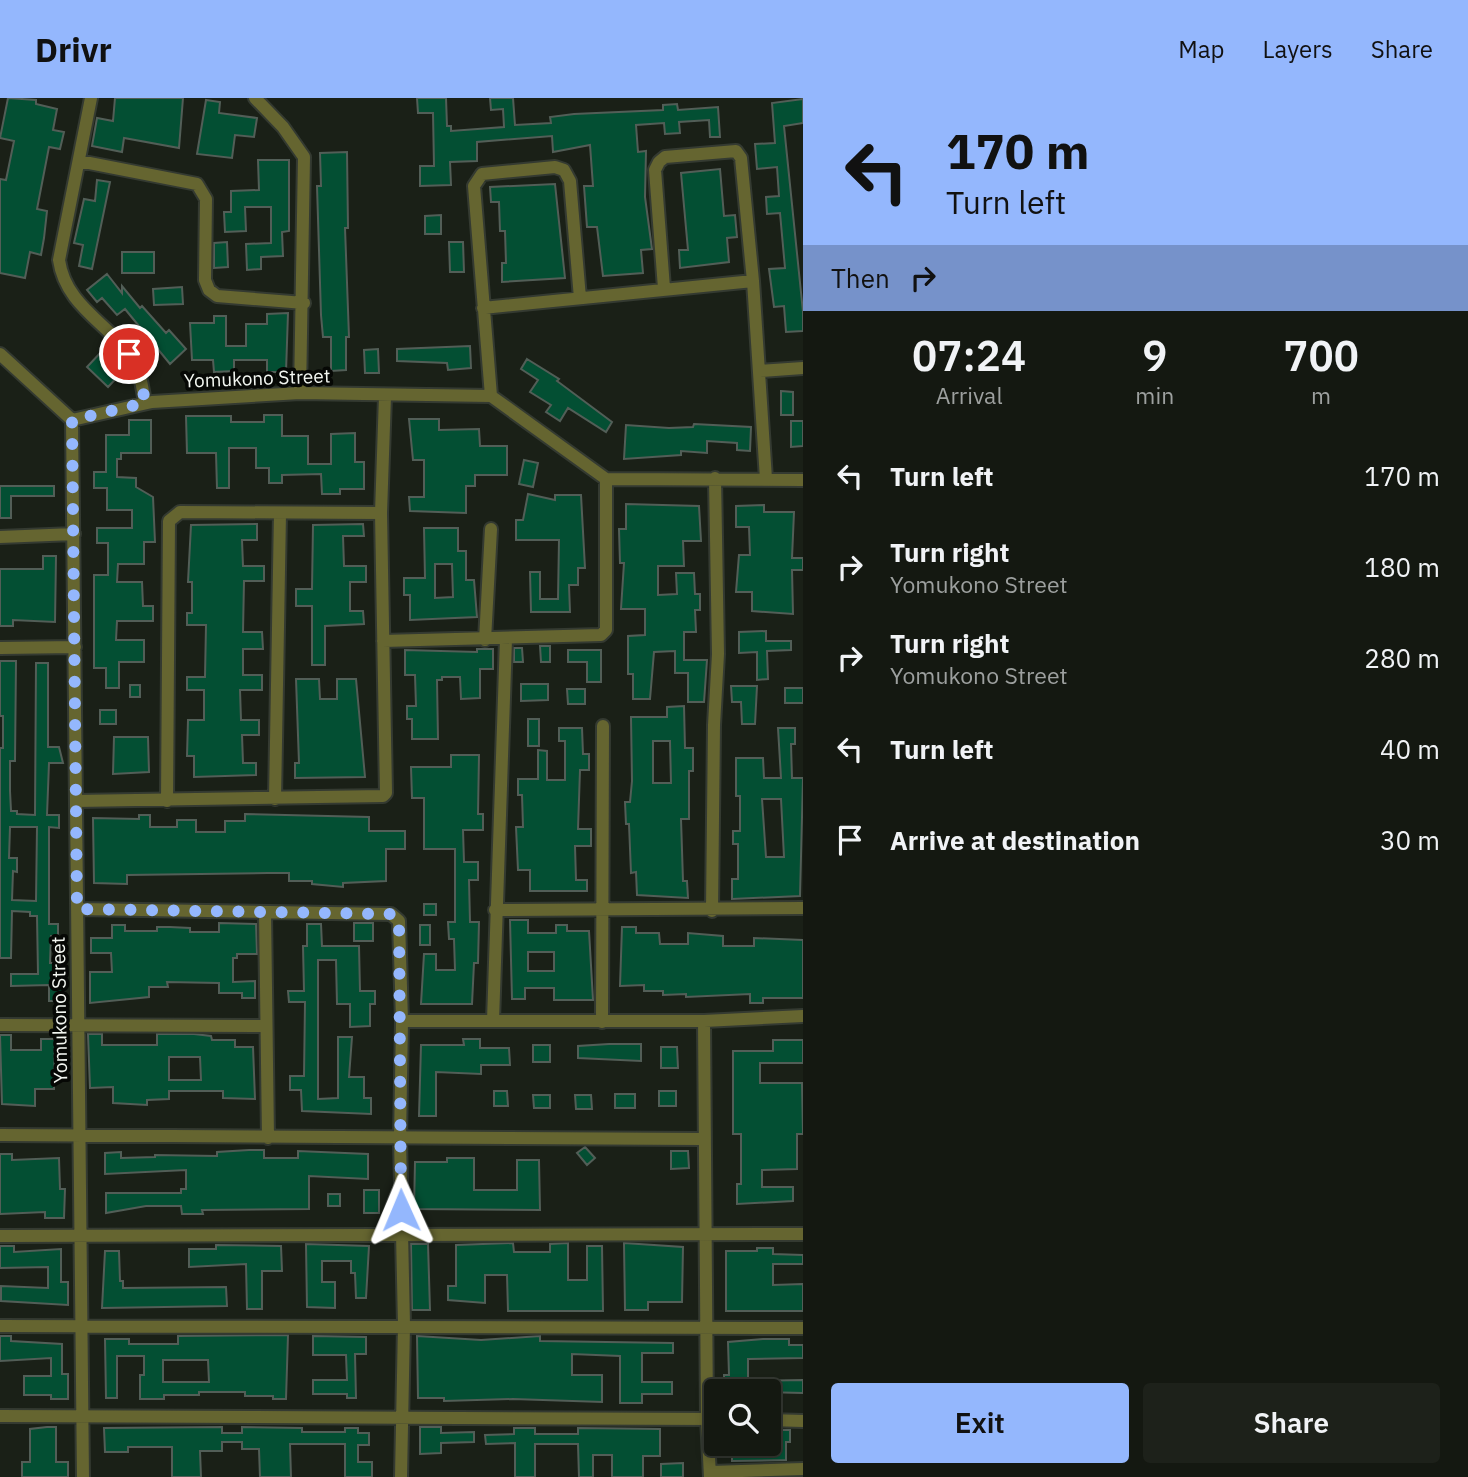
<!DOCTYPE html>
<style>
body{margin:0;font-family:"IBM Plex Sans",sans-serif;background:#1d211a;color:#f1f3f6;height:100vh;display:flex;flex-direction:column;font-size:26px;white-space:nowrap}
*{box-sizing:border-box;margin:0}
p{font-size:23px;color:#9da09f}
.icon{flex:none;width:38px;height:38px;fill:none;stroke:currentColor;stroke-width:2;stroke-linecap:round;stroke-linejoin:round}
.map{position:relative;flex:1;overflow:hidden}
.panel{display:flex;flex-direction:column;background:#141811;width:665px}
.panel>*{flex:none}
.guide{background:#94b7fd;color:#111;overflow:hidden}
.controls{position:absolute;left:704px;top:1281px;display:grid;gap:14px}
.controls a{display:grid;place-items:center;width:77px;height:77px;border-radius:7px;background:#141811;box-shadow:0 4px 10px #0003,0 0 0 2px #333731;font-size:35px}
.pin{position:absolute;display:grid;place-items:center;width:60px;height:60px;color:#fff;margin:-30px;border:4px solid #fff;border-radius:50%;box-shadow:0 2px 7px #0007}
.me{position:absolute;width:77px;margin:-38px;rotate:359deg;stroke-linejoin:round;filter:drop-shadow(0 0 5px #0008)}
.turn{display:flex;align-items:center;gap:24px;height:147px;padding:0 28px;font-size:32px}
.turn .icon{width:91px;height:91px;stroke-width:2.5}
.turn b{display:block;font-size:49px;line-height:60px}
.then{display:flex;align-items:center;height:66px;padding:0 28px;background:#0003;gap:14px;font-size:26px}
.eta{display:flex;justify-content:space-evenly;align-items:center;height:119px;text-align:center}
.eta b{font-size:42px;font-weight:600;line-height:49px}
.action{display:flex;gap:14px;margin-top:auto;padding:14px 28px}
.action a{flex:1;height:80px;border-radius:7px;background:#94b7fd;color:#111;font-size:28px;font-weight:600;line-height:80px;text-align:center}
.action a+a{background:#1d211a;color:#f1f3f6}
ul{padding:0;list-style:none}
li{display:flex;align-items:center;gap:21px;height:91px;padding:0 28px}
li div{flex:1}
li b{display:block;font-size:26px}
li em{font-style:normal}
header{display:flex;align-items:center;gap:42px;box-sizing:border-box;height:98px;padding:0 35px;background:#94b7fd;color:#111}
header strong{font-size:33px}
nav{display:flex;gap:38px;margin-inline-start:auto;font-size:24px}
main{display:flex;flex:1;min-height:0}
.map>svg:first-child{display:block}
.building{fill:#034f33;stroke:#525e57;stroke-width:2;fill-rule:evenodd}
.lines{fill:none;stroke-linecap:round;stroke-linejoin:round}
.minor-casing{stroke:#343a31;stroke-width:16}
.minor{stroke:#656530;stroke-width:12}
.route{stroke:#94b7fd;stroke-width:12;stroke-dasharray:0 21.6}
.labels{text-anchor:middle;stroke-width:7;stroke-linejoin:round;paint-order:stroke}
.street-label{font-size:19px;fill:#f2f6f0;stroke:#060805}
</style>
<header>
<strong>Drivr</strong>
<nav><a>Map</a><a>Layers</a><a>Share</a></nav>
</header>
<main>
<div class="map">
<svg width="803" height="1379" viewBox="0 0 803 1379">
<rect width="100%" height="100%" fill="#1a2017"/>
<path class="building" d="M8,0l28,2v4l21,5 -4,21 11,2 -4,17 -11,-2 -12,62 10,2 -3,27 -3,17 -11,-3 -5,26 -25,-5v-94l6,1 8,-39 -14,-3z
M115,0h68l-4,50 -55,-10 -2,14 -30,-6 5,-28 16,3z
M417,0h29l1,28h4v5l53,-4 -1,-18 -12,1 -1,-12h23l2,27 36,-2 -1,-6 24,-3 89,-4v-5l14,-1 1,6 40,-3 2,30h-10l-1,-17 -30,2 1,11 -15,1 -1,-11 -28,2 2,27 8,-1 -1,46 7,52 -11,1 2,23 -40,3 -6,-49h-10l-3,-41h9l-3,-41 -37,7 -1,-16 -75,6v19l-27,1 1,23 -31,1v-20h14l-1,-53h-15z
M803,1v24l-19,3 19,186v19l-17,1 -2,-26 -10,1 -5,-38 16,-1 -5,-55 -13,1 -1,-17 13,-1 -2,-29 -20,2 -2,-25 20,-1 -3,-40z
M206,2l14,2 -1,11 38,5 -3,19 -19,-2 -3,23 -35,-4z
M347,54l1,76h-3l4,109h-3v33l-15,1v-34h-8l-2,-22 -4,-129h4l-1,-33z
M258,62h31v71l-7,1 1,24 -22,1v12l-14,1 -1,-26 25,-1v-36h-26l1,24 -21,1 -1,-20h7v-21l28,-1z
M720,71l4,47 11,-1 2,22 -10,1 2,24 -49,6 -1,-18h9l-7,-77z
M97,82l13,2 -18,87 -13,-3 4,-21 -9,-2 10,-44 11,2z
M555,86l10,94 -63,4v-19h4l-1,-32h-5l-1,-29h-8l-1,-15z
M441,117v19h-16v-18z
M227,144l1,25 -14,1v-25z
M449,144h14l1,30h-14z
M122,154h32v21h-32z
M107,176l15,19v-7l18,22 2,-2 24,27 3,-3 17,19 -16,15 -45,-55 -8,6 -15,-17 -5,4 -10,-12z
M182,189l1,17 -29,1 -1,-16z
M288,215l-2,59h-19v-12h-33v11l-20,1 -1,-12h-21l-2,-37h24v-7h12v30h20v-22h21v-10z
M470,248l1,22 -23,2 -1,-7 -50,-2v-12z
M378,251l1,24h-14l-1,-23z
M103,252l21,20 -16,17 -21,-20z
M527,261l32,20 -2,2 55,41 -6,10 -38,-24 -8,13 -14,-9 5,-7 -21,-13 8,-12 -17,-11z
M781,293l12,1v23h-12z
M264,317h18v21h26v28h23v-30l24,-1v29h9v27h-24v5h-18l-1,-20 -39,1v8h-13v-15h-13v-20h-27v40h-12l-1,-35h-29l-1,-37h45v6h33z
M409,321h30v11l40,-1 1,17h27v29h-32v11h-9v27l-56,-2 -1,-14h15v-37h-11z
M129,322h22v33h-30v6h-4v18l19,1v9l17,10 2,45h-11v22h-26l-1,18h25l1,24h10v15h-36l-1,19h28v22h-25v26h-13v-20h-12v-93h14v-32h-11v-15h35v-18h-25v-22h-13v-16h12v-37h23z
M791,323h12v25l-12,1z
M694,326l57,3 -1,24 -13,-1v-7l-30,-2v12l-26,-2v4l-57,4 2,-34 43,3 24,-1z
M524,362l14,3 -5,24 -14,-3z
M0,388h54v10h-43v22h-11z
M528,396l27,6v-5h26l4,73h-7v17h-9l1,27h-39l-1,-40h10v27h18l1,-59h-43v-20h7z
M626,406l73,2 2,35h-18l1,25h-26v29l19,-1 -1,-21h18l1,21h5v16h-5l1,22h-12v28h23l-3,42h-16v-29h-13v-22l-21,1 -4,47h-17v-25h-5v-38l17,-1v-26h-24l3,-46h-4l-1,-34h7z
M764,407v7h30l-2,46h11v12h-11l1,44 -41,-3v-19h-16l3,-37h11l-1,-28h-13v-21z
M257,426v16h-15l1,26h21v15h-20l-1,51h19l1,17h-20v26h19v15h-22l1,30h18v15h-17l1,28h13v12l-62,2v-21h-7l1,-36h16v-30h-17v-13h18l1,-52h-19v-12h5v-31h-4l3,-57z
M363,426l1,12h-21l1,30h22v16h-16v29h13l1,13 -39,2v39h-13v-59h-16v-17h16l1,-64z
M424,430h34v23h8v29h8l3,37 -67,3v-25h-6v-17h21zM435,466h17l1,33 -18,1z
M43,458h13l-1,66 -42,-2v6h-13v-57h43z
M766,533v10h25v9l-24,1 1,28 -11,1v-28l-18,1v-21z
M540,548h10v16h-9z
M514,550h8l1,14h-9z
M477,551h16v20h-13v29l-19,1 -1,-22h-18v3h-5l1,59h-26v-20h-5v-13h9l-1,-31h-10v-25l72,2z
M568,552h33v32h-14v-20h-19z
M0,563h16l-1,100h-5v30l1,20h6v3l18,1 1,-152h12v84h11l4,16h-14l-2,52h12v13l-10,-1v97h9v12h-7l-1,27h15l-1,38h-15v-16l-38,1v-12h27l-1,-58h-7v-4l-18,-1 -1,47h-11v-210h3v-32h-3zM10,729h27l-1,74 -24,-1 1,-29 4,1v-14h-8z
M296,581h23l1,20h17v-20h19l9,98 -70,1v-15h4z
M521,586h27v16l-27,1z
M130,587h10v12h-10z
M731,588h26l-2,38h-13l-1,-22h-9z
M785,590h18v15h-18z
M567,591h18v15h-17z
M684,608l1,42h8v23h-4v48h-8l2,62h4l1,17 -51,-3 -1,-23 -5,1 -2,-49h-3l-1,-22h5l2,-21 -1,-64h36v-10zM653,643h17l1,42h-18z
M100,612h16v14h-16z
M528,621h11v27h-11z
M559,630h23l1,26h6v16h-9l-2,59h13v17h-16l1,34h11v11h-57v-21h-12l-2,-43h7l-1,-32h-4v-16h20v-29l9,1v29h18v-39h-6z
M778,630h17v16h-4l1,34h11l-3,118 -68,3v-20h6v-35h-5v-13h7v-35h-4v-38h27l1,20h17zM762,701h19l3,58h-18z
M114,639h34l1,35 -36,2z
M451,657h28l-1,59h5v16h-20l1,32h14v18h-9l1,42h9l-1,41h-4l-2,41h-51l3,-50h12v16h19l-1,-31h-5l-1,-17h7v-73h-31v-51h-12l-1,-31h40z
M245,716l124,3v14h36v18h-19v32l-43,2v4l-31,-3v-3h-23v-8h-21l-141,2v9l-33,-1 -1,-65 46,1v-4h11v12h27v-7h19v12h29v-11h20z
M424,806h12v11h-12z
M510,822h18v13h28v-8h11v6h22l4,69h-39v-12h-29v11h-13zM528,854h26v19h-26z
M219,825l37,1 1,30h-20v4h-4v24l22,-1v17h-13v-5h-23v-10l-52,-1 1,5h-19v10l-59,6v-31h22l-1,-19h-20v-15h21v-13h13v6h32v-4h13l20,1v4h29z
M354,825h19v18h-19z
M307,826h14l1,22h37l1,45h15v13h-5v22l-20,1v-23h-13l-1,-44h-18v139l20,-1v-61h14l-3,40h15v21h7v16l-69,-3 -1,-21h-11v-14h14l1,-74h-16l-1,-11h16l-1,-45h4z
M420,827h10v20h-10z
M622,829h14v6h23l1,11h28v-11l35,3v10h31v-8l49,2v58h-40v5h-13v-9l-64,3v-3l-23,1v-4h-19v-6l-24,1z
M88,936h14v11h55v-11h37l17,2 1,4h23v7h18l2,52 -32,-1v-7h-54v8l-22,1v5l-34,-2v-16l-23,1zM169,959h31l1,23h-32z
M0,937h11v15h30v-11h14l-1,50h-19v17l-33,-2z
M463,941h17v9h29l1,17h-29v9l-45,-2v44h-17l2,-71h43z
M773,942h30v23h-43v20h42l1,51h-6v35l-35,1v17h31v14l-56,3v-20h4v-50h-8v-83h40z
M609,946h32v17l-63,-3v-12z
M533,947h17v17h-17z
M661,949h16l1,21h-17z
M494,993h13l1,15h-14z
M659,993h17v15h-17z
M615,996h20v14h-20z
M533,997h17v13h-16z
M575,997h16l1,14h-16z
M585,1049l10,11 -8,7 -10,-12z
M249,1052h15v8h34v-7l70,3v25l-59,-3v33l-107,1 1,4h-21l-1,-8h-35l-40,7v-20h75v-4h5v-19l-81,4v-21l16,-1v6l34,-1v-2l62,1v-4z
M671,1053h17l1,17 -18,1z
M0,1056h12v6l47,-2 1,31h5l-1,29h-19v-6l-45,2z
M447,1060h27v32h43v-30h22l1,50 -126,-1 1,-47h32z
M364,1092h15v23h-15z
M328,1096h12v12h-12z
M513,1145l1,9h36v-8l18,-1v37h19v-34h15l1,65h-95l-1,-36h-22v28l-37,-3v-14h8v-41z
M624,1145l59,4 -1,55h-34v8h-23z
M306,1146l63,2 -3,52h-10l-1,-25h-4v-12h-29v21h13v26l-28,-1z
M411,1146h17l2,66h-18z
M216,1147l65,1 1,25h-20v38h-15l-1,-45 -57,3v-18h27z
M0,1148h14v6l47,-3v33h7v23l-67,-4v-15l47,2v-21l-48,1z
M757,1150h16v6l30,1v9h-30v21l30,-1v27h-77v-60h31z
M105,1153h14l1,30h3v7l103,-1 1,19 -125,2z
M288,1237l-2,64h-13v-3h-28v-4h-46v3h-35v4h-24v-24h4v-19h-27v42h-11l-1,-59h24v5h49v-8zM163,1262h45l1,22h-46z
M0,1238h11v5l51,3v30h6v25h-17v-4h-27v-19h27v-18l-51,3z
M313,1238l53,1v17h-11l1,44h-9v-4h-34v-14h34l-1,-25h-33z
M417,1238l64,4 59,-4v5l133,2v10h-31v29h30v12h-30v9h-22v-47l-48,-2v21h30v27l-89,-3 -69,2v-3h-26z
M763,1241h26v6h14v13l-55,1v22l55,-1v13l-79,-2v-16h5l-1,-33z
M47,1329h9v35h12v15h-46v-15h8v-33z
M222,1329v6h20v-6l60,1v4h43v-4h13v5h11v12h-11v17h14v15h-27v-33h-55l1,33h-31l-1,-28h-17v-7h-20v9h-22l1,26h-29v-30h-44v5h-23l-1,-24z
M420,1329h21v6l33,-1v10l-33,1v10l-21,1z
M514,1330h21v6h43v-6l82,1v27h-17v21h-31v-22h-19v22h-14l-1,-33h-43v33h-20v-34l-29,1 -1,-9 29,-1z
M768,1332h22v12h-4v18l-54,1v-17h36z
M683,1365v14h-22v-13z"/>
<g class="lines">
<g class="minor-casing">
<path id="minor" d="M91,0l-32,162c6,43 44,61 69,92 12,15 14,33 17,51
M255,0l28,29 21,30 -4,236
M79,63l118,23 9,15 -1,81 4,10 8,6 87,7
M664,190l-9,-118 4,-8 6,-5 71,-6 5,7 12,123 13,198
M483,210l270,-27
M0,256l72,66
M760,273l43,-3
M491,298l-17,-210 8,-12 73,-7 9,3 6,11 10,117
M0,439l74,-3
M485,542l6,-111
M383,543l218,-6 5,-5v-151
M0,550l75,-1
M275,701l5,-286
M76,703l307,-5 3,-3 -5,-280 4,-117
M167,703l2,-280 11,-9 201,1
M77,811l314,5 8,7 3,100h302l99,-5
M495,812l308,-2
M712,813l2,-186 4,-71 -3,-176
M265,814l3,226
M493,923l13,-382
M704,923l3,397 3,59
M602,924l1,-296
M0,927l266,1
M0,1037l703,4
M0,1138l803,-2
M0,1228l803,2
M0,1318l716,3
M768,1322l35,1
M711,1374l92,-3
M83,1379l-11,-1057 80,-18 148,-9 191,3 115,83 197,1
M401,1379l3,-152 -4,-186 2,-118"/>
</g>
<use href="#minor" class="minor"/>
</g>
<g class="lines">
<path class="route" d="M129,256l12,24 4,25 -73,17 5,489 314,5 8,7 2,289"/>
</g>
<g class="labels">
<g class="street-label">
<text transform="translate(257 280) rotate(-2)" y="7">Yomukono Street</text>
<text transform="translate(59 912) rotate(-91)" y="7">Yomukono Street</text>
</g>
</g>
</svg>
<div class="controls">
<a><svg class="icon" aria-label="search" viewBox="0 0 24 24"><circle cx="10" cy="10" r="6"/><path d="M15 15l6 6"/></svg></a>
</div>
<div class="pin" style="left:129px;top:256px;background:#d93025"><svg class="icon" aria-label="arrive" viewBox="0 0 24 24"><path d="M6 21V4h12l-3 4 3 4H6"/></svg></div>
<svg class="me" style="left:401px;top:1112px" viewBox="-20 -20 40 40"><path d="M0-17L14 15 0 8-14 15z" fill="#94b7fd" stroke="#fff" stroke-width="4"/></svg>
</div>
<section class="panel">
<div class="guide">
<div class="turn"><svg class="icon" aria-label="left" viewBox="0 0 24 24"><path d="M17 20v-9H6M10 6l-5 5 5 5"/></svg><div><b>170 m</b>Turn left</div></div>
<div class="then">Then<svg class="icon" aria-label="right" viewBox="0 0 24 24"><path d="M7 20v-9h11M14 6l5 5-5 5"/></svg></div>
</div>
<div class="eta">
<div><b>07:24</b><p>Arrival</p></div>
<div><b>9</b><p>min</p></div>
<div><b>700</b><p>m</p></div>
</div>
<ul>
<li><svg class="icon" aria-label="left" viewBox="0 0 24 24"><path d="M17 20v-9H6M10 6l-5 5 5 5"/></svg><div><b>Turn left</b></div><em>170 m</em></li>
<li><svg class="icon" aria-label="right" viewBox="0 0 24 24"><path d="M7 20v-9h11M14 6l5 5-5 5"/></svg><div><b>Turn right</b><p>Yomukono Street</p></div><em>180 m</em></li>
<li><svg class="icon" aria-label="right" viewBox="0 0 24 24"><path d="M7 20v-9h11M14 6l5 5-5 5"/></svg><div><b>Turn right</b><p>Yomukono Street</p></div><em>280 m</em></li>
<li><svg class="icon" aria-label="left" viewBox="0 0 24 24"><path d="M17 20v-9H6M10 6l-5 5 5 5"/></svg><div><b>Turn left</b></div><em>40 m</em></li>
<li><svg class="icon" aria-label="arrive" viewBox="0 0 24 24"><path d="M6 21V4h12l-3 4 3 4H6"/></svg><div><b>Arrive at destination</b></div><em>30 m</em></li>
</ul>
<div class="action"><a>Exit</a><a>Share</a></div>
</section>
</main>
